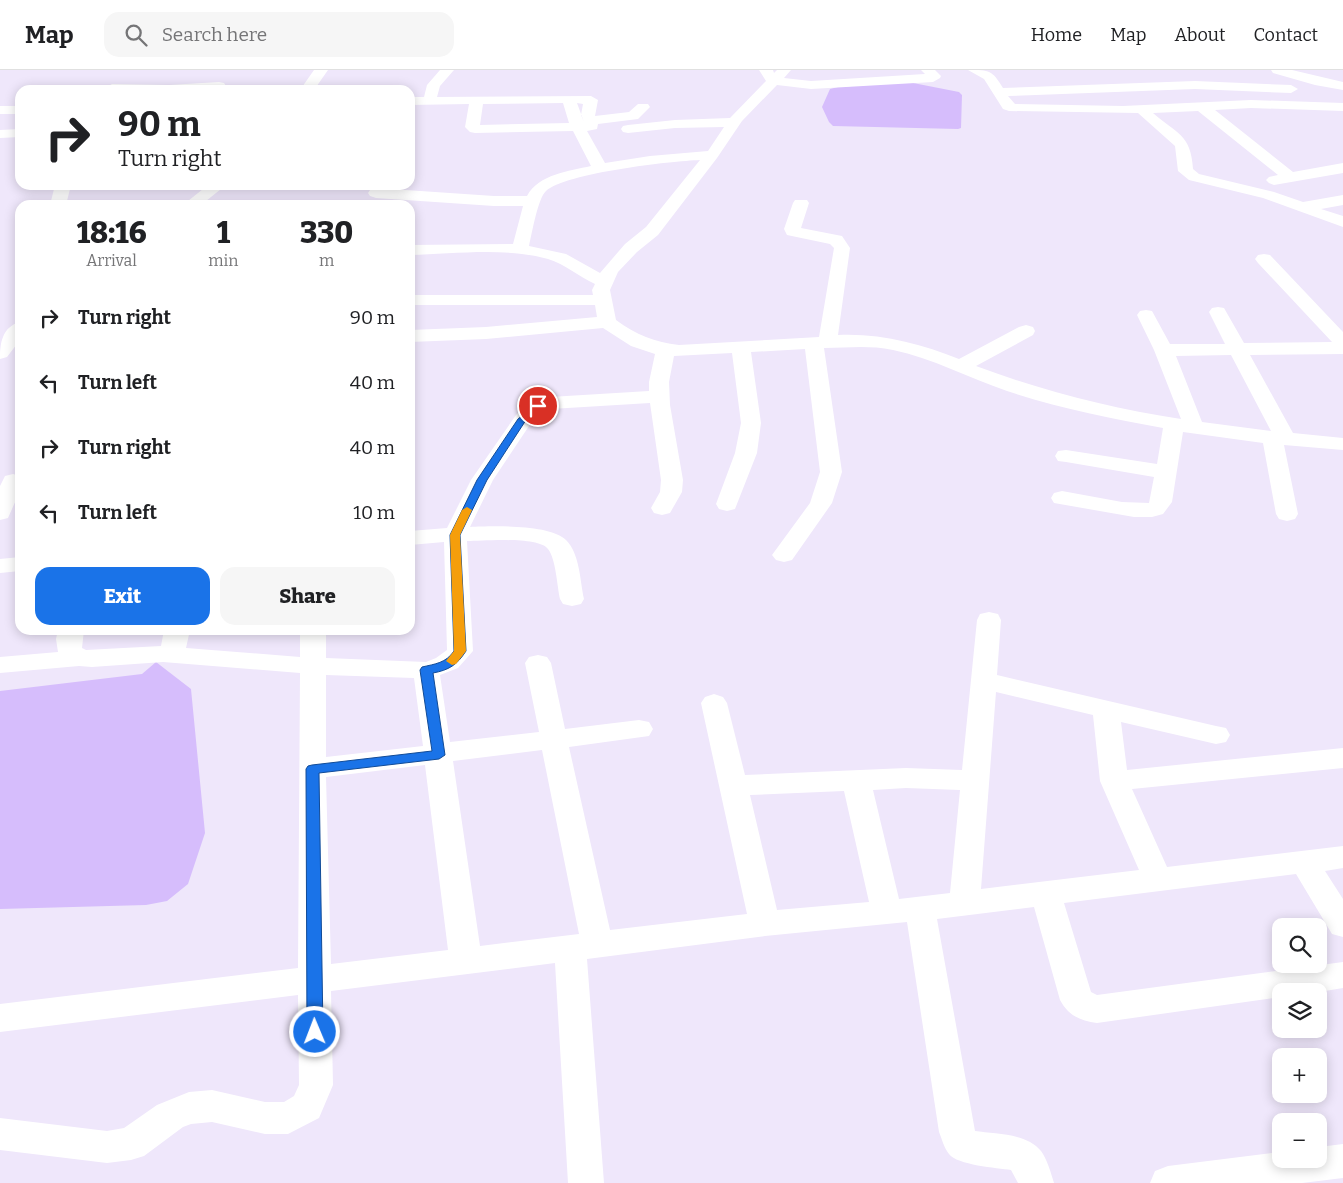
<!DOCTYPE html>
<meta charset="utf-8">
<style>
body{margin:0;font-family:Bitter,serif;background:#f6f6f6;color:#202124;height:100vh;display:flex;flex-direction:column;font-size:19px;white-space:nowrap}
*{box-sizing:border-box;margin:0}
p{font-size:16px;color:#757577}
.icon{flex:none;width:28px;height:28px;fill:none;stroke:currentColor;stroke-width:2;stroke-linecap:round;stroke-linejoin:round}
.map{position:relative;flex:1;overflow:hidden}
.details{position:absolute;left:15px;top:130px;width:400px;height:435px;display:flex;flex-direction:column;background:#fff;border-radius:15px;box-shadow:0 2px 12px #0003}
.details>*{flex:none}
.hud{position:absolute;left:15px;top:15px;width:400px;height:105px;border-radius:15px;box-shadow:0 2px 12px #0003;background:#fff;color:#202124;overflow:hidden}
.buttons{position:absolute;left:1272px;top:848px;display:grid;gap:10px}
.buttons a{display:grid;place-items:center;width:55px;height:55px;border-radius:10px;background:#fff;box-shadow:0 2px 12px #0003;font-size:25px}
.pin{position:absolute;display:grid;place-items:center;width:42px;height:42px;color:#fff;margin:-21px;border:2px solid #fff;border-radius:50%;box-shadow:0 1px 5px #0007}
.me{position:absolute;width:55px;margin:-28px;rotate:359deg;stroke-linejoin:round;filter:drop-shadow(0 0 4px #0008)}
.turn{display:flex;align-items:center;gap:18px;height:105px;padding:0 20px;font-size:22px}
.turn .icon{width:65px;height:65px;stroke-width:2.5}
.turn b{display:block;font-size:35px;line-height:42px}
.eta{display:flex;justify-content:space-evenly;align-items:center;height:85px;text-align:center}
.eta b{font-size:30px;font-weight:800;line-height:35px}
.action{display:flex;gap:10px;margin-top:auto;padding:10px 20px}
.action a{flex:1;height:58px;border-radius:15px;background:#1a73e8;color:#fff;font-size:20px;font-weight:800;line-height:58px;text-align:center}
.action a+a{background:#f6f6f6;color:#202124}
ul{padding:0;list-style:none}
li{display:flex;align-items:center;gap:15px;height:65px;padding:0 20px}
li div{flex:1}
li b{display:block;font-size:19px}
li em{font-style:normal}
header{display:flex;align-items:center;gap:30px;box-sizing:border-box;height:70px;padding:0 25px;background:#fff;border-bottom:1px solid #e0e0e0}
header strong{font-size:24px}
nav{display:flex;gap:28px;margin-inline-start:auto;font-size:18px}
.search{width:350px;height:45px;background:#f6f6f6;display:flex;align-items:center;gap:12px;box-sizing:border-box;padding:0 18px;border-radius:15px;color:#757577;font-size:19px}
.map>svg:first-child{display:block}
.water{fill:#d6bdfc}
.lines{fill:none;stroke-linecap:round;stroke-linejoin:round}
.minor{fill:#fff;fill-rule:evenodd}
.route{fill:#1a73e8;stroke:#114b97}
.slow{fill:#f59e0b}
</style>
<header>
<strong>Map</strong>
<div class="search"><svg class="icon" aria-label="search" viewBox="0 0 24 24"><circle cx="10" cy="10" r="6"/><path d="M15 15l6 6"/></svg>Search here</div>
<nav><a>Home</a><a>Map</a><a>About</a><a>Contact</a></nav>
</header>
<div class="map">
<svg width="1343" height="1113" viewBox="0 0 1343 1113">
<rect width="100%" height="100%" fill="#efe7fb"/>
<path class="water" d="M908,12l51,10 3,3 -1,33 -3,1 -125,-3 -4,-4 -7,-15 8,-18 8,-2z
M156,592l35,27 14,144 -17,51 -21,17 -21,4 -146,4v-218l142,-17z"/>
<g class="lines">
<path class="minor" d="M314,0h14l-14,20h-14z
M440,0h14l-14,16 -3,11 154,-1 7,4 -3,16 34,-4 9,-8h10l2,3 -12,12 -40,5 -1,5 -10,2 18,32 45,-7 58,-5 16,-24 -49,1 -47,5 -5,-1 -2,-3 2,-3 5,-1 47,-5 55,-2 36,-37 -7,-11h14l1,3 3,-3h14l-7,8 27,3 114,-7 -4,-4h14l6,6 -1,2 -7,4 -122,7 -34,-4 -35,36 -25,37 -59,77 -21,17 -19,20 -8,18 6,30c20,15 39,22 63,25l140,-8 15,-89 -4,-4 -43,-9 -3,-6 9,-26 2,-3h12l2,3 -8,25 41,8 8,12 -12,87c43,-2 83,9 121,24l60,-32 7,-2 7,2 2,4 -2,4 -57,31c67,25 134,42 205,53l-27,-69 -17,-35 3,-4 6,-1 6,1 18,33h55l-16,-32 3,-4 6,-1 6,1 20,35 88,-1 -74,-79 -3,-4 3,-4 6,-1 6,1 73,77v22l-93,1 43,78 50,5v12l-59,-5 14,69 -3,5 -8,2 -8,-2 -3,-5 -13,-71 -80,-11 -11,70 -9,12 -11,3h-18l-80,-14 -3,-5 3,-5 8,-2 60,11 27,1 5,-26 -88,-15 -8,-1 -3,-5 3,-5 8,-1 91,14 6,-36c-53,-10 -105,-20 -156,-37 -38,-13 -75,-33 -114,-41 -25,-5 -45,-2 -69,-2l18,124 -10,31 -40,57 -8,2 -8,-2 -4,-5 38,-52 10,-31 -15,-123 -54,3 10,71 -4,30 -22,56 -8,2 -8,-2 -3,-5 19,-51 6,-30 -9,-70 -58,3 -5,26 1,23 13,75 -1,12 -12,21 -8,2 -8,-2 -3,-5 9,-16 1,-12 -11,-77 -99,6 -12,6 -8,8 -38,57 -23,47c22,-1 80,-3 96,13 14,14 14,41 18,59l-3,5 -9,2 -9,-2 -3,-5c-3,-13 -4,-40 -12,-50 -10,-13 -65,-8 -81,-8l6,110 -15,17 -18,7 10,67 89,-10 -14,-69 4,-6 9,-2 9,2 4,6 14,66 74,-9 10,2 4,7 -4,7 -80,11 41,183 137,-16 -46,-211 4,-6 9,-3 9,3 4,6 18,72 161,-7 56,2 15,-150 3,-6 9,-2 9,2 3,6 -4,55 219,51 10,2 4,7 -4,7 -10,2 -95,-22 6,48 216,-22v20l-211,21 35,78 176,-21v22l-18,3 18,28v38l-11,-3 -36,-60 -232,29 27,89 6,3 246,-33v26l-24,4 -38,-1v6l-184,26c-17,-2 -29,-8 -37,-23l-26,-93 -97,12 38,212c20,3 52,2 66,20 6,8 10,22 13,32h-36l-7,-13c-14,-2 -54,-5 -62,-16 -5,-6 -7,-15 -10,-22l-32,-210 -142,14 -178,23 17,224h-36l-13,-220 -224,28 2,94 -14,33 -31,16h-23l-53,-12 -21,2 -8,3 -39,29 -13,4 -24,3 -107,-13v-32l107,13 17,-3 33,-23 32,-13 23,-2 53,12h19l10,-6 5,-11 -1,-90 -298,37v-28l298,-36 2,-295 -137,-11 -71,5 -13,-1 -79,7v-16l58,-5 -2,-13 2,-9h26l-2,18 4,2 75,-4 3,-16h26l-4,18 114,9v-27h26v28l100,4 10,-4 11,-8 -3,-108 -34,3v-14l37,-3 24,-48 45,-65 9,-9 25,-9 99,-6v-9l6,-28 -24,-8 -28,-18 -117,11 -76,3v-12l76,-3 111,-10 -2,-12h-185v-10h183l-1,-5 3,-6c-16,-7 -30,-20 -47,-25 -42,-12 -95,-5 -138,-4v-10l103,-1 10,-38h-29l-118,-8 -6,-2 -2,-3 2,-3 6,-2 118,8h33c12,-22 42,-25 64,-30l-18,-35 -98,2 -5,-1 -5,-5 4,-23 -59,1v-8h14l3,-12zM563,33l6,20 -89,2 3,-21zM577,33l6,1 -2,11 3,7zM700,90l-54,67 -21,17 -25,29 -34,-19 -37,-8c3,-13 9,-48 17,-55 20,-18 125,-30 154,-31zM1231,285l40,76 -69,-9 -26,-66zM326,605l88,3 9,68 -97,11zM996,622l97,23 7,66 39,89 -158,19zM542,680l37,184 -99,12 -27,-185zM425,695l23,185 -117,14 -5,-187zM906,718l54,2 -10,103 -51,6 -26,-109zM844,721l25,111 -92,8 -27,-115z
M968,0c22,0 24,0 35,18l192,-7 96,4 7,4 -7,4 -96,-4 -187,7 7,8 108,2 128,-6 92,3v8l-92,-3 -36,2 78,62 50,-9v10l-69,12 -5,-2 -3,-3 3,-3 9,-2 -80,-64 -45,2c24,21 38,21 40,56l6,5 75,18 29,10 40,-7v10l-22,4 22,7v11l-80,-29 -74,-18 -11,-9 -3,-25 -37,-33 -129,-2 -6,-2 -19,-30z
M1271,0h21l51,12v8l-28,-5 -42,-12z
M219,12l5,1 2,3 -2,3 -117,1 -2,-2 7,-4 57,1z
M0,36h20v8h-20z
M20,59v8l-20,1v-8z
M55,115h16l-5,20h-16z
M208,115h18l-25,20h-18z
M20,252v18l-13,17 -7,2c0,-16 2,-32 20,-37z
M13,404l7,2v15l-12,27 -8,2v-34l5,-10z
M20,487v14l-20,2v-14z
M1343,1074v34l-41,5h-152l5,-12 13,-5 113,-14v7h38v-12z"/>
</g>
<path class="route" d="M538,333l4,3 -16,14 -39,60 -27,55 6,116c-9,14 -17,19 -33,22l12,82 -6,4 -120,14 4,259 -2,5 -6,2 -5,-2 -3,-5 -1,-263 2,-3 4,-1 120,-14 -12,-81 2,-3c13,-3 24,-4 32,-16l-4,-116 27,-55 41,-61z"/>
<path class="slow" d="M467,437l5,3 -12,25 6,116 -10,13 -4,1 -6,-4 8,-10 -4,-116 12,-25z"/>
</svg>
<div class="buttons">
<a><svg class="icon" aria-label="search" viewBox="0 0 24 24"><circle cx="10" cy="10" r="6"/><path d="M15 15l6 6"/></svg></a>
<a><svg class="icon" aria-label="layers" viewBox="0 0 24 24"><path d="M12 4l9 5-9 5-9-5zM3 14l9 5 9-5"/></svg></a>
<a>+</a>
<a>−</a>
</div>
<div class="pin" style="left:538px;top:336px;background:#d93025"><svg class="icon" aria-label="arrive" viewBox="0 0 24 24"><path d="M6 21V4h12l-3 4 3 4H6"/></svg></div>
<svg class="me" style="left:315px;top:962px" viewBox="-20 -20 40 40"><circle r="17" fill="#1a73e8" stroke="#fff" stroke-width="3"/><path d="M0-11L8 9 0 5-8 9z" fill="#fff"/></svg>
<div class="hud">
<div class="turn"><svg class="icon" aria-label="right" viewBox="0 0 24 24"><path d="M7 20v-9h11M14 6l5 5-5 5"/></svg><div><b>90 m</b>Turn right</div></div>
</div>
<section class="details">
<div class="eta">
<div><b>18:16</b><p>Arrival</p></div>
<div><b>1</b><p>min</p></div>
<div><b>330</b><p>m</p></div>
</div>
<ul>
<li><svg class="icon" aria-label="right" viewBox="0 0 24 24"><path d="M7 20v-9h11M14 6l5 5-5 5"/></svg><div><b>Turn right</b></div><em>90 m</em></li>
<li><svg class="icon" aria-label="left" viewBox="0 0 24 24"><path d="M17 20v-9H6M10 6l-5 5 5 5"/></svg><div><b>Turn left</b></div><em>40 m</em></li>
<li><svg class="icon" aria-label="right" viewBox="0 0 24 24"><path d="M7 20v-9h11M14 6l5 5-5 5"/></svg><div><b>Turn right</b></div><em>40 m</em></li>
<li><svg class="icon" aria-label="left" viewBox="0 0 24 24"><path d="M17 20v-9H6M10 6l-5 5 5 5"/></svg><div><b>Turn left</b></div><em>10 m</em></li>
</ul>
<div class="action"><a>Exit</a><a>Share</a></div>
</section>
</div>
